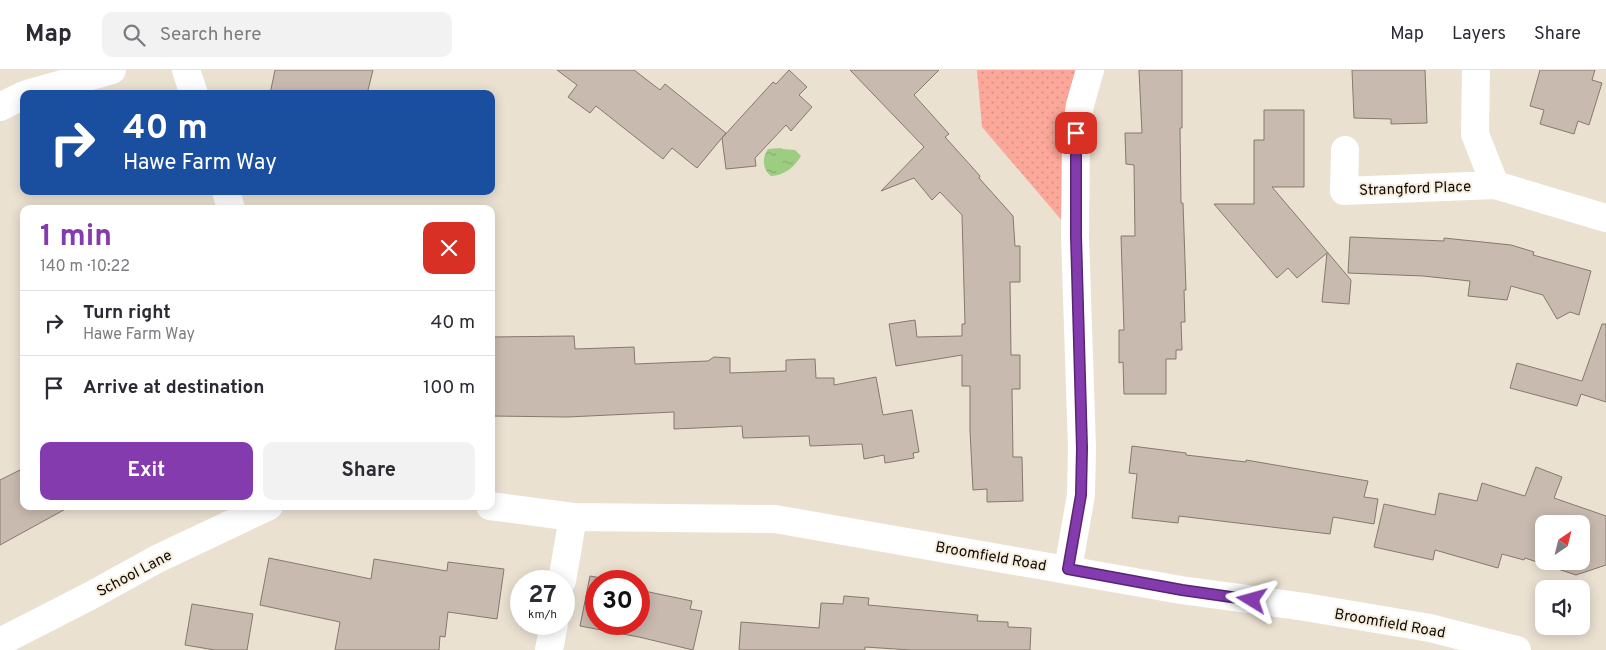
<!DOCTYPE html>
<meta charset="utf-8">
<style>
body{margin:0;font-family:Overpass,sans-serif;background:#f2f2f3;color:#2b2b33;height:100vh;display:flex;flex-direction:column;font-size:19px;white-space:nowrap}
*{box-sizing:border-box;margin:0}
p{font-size:16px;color:#7c7c81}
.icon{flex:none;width:28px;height:28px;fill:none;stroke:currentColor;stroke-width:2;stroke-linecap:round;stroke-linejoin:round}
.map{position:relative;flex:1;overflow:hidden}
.sheet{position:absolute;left:20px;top:135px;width:475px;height:305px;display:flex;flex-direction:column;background:#fff;border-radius:10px;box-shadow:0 2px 12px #0003}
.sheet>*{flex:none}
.top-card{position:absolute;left:20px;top:20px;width:475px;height:105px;border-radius:10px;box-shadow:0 2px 12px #0003;background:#1a4fa0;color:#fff;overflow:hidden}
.needle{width:32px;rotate:35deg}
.tools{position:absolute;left:1535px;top:445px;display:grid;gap:10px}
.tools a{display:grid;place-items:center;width:55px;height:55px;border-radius:10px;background:#fff;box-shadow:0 2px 12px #0003;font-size:25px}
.speed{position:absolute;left:510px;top:500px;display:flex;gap:10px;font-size:25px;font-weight:700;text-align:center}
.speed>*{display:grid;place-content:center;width:65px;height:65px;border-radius:50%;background:#fff;box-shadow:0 2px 12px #0003;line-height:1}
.speed small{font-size:12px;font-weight:400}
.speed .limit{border:8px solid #d22;background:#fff;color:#111}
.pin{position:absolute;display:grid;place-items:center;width:42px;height:42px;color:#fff;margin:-21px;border-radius:10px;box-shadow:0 2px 8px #0006}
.me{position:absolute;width:55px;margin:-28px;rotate:278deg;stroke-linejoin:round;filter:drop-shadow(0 0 4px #0008)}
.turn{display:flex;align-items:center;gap:18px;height:105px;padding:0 20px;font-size:22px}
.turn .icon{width:65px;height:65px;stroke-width:2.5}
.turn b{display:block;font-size:35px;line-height:42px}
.round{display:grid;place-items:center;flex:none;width:52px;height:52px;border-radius:10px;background:#f2f2f3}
.summary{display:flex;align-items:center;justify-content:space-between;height:85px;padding:0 20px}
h1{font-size:30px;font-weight:700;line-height:38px;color:#843bad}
.action{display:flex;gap:10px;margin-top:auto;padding:10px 20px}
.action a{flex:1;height:58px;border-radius:10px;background:#843bad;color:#fff;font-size:20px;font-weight:700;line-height:58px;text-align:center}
.action a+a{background:#f2f2f3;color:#2b2b33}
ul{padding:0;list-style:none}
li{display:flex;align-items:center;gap:15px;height:65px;padding:0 20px;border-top:1px solid #e1e1e2}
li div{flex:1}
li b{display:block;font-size:19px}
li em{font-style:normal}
header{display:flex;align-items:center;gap:30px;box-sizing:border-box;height:70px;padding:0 25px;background:#fff;border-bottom:1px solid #e1e1e2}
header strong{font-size:24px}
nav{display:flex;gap:28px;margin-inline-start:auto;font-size:18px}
.search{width:350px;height:45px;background:#f2f2f3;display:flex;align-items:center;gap:12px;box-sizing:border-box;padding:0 18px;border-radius:10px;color:#7c7c81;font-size:19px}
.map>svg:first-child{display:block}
.park{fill:url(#park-dots)}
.water{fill:url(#water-ripples)}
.building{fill:#c9baaf;stroke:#86786e;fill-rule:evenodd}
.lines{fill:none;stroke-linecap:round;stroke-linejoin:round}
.street{stroke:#fff;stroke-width:28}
.secondary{stroke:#fff;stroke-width:28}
.route-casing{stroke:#562670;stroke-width:12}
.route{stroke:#843bad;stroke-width:9}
.labels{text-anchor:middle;stroke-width:4;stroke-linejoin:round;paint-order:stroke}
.street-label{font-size:15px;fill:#0f0c07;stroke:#f7eede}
</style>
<header>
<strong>Map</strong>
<div class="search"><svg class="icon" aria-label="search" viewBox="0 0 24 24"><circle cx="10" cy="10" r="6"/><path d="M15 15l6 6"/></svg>Search here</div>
<nav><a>Map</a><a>Layers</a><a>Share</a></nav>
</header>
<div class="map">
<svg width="1606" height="580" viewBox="0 0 1606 580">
<defs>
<pattern id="park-dots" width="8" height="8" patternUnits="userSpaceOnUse" patternTransform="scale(1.25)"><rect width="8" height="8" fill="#fba89a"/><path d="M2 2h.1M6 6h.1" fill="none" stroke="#d68f83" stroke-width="1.8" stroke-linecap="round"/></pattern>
<pattern id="water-ripples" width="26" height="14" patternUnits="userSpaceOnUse" patternTransform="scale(1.25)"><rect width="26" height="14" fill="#9dcd81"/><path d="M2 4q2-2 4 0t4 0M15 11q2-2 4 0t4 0" fill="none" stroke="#86af6e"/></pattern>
</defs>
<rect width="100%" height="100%" fill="#eae1d1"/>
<path class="park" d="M977,0h108l-10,166 -93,-109z"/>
<path class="water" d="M781,78l2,1 12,1 6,6c-6,11 -18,20 -30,20 -9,-7 -9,-19 -3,-27z"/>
<path class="building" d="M275,0h98l-6,24h-97z
M557,0h77l26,20 5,-6 61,49 -29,35 -25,-20 -9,11 -67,-53 -6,7 -22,-16 9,-12z
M789,0l18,17 -8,8 13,12 -21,24 -5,-6 -31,33 1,8 -30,3 -4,-31 51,-56 3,2z
M850,0h89l-25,25 35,39 -4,3 35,39 -1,2 34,38 2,30h5v36h-10l1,73h9v34h-8l1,68h9l1,44 -36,1v-13l-14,1 -3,-60v-44h-8v-31l-66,11 -7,-42 26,-4 2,17 45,-1v-12h3l-3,-109 -22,-23 -8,8 -18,-22 -33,13 43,-44z
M1139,0h43v58h-2l1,75h2l3,87h-2l1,32h-4l1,28h-6v9h-10v35h-42l-1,-32 -4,1v-33h5l-3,-94h14l-1,-71 -8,-1 -1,-31h17z
M1352,0h73l2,53 -36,1v-5l-37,-1z
M1540,0h55l-3,10 10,3 -13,42 -11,-4 -4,13 -34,-10 4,-14 -14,-4z
M1264,40h40v77h-32l79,93 -2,24 -27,-2 5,-49 -30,25 -9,-10 -11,10 -63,-74h40v-64h10z
M1350,167l94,4v-3l67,7 23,7 -1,3 58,16 -12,44 -9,-3 -13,7 -14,-24 -32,-9 -4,14 -39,-4 2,-15 -47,-5 -75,-3z
M1602,254h4v78l-25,-8 -4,12 -67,-18 7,-25 65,18z
M574,266l1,13 59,-2 1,17 73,-3 6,-4 16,1v15l56,-2v-11l29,-1 1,19h18v7l42,-8 7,38 29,-5 7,42 -6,1 1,5 -29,5 -1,-8 -20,4 -2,-15 -52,2 -1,-10 -66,2 -1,-12 -68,3v-17l-107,5 -76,-1v-79z
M1132,376l54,7v2l60,7v-2l122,21 -4,16 14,2 -4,25 -41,-7 -3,17 -151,-18 -1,7 -46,-5 5,-44 -8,-1z
M1536,397l26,10 -8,21 52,18v49l-30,10 -51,-17 -1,2 -22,-6 -4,14 -63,-18 -2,10 -59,-13 10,-43 51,11 4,-22 38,8 5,-18 43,13zM1544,454h37v37h-37z
M24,398v38h47l-71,39v-65z
M269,488l102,21 3,-20 73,12 1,-9 56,7 -7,50 -49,-7 -3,25 -5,-1 -1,14h-104l5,-28 -80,-17z
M590,506l28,5h-22v43h43v-39l6,2 -1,4 48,10 -2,8 12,2 -9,39 -54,-13 -59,-11z
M844,526l25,2 -1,7 110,10 -1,6 31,1v5l23,1 -1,22h-119l-46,-3v3h-126l2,-28 78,6 2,-25 22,1z
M192,534l61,10 -6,36h-32l-30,-5z"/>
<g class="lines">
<path class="street" d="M1476,0l-1,64 20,51 111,33
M27,24l85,-24
M0,37l24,-12
M1345,80l-1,41 151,-6
M490,436l83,11 202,2 406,71 124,17 125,21 87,22
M1068,499l13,-74 1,-47 -7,-212 1,-103 4,-28 10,-35
M562,511l11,-64
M549,580l5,-26"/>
<path class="secondary" d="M186,0l8,24
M226,121l5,18
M0,572l90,-46 67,-37 112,-53"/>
</g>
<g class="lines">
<g class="route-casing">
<path id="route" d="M1076,63v103l6,212 -1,47 -13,74 114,21 70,10"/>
</g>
<use href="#route" class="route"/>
</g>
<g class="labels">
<g class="street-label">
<text transform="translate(1415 118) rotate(-2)" y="5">Strangford Place</text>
<text transform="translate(991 486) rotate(10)" y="5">Broomfield Road</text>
<text transform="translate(134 503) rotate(-28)" y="5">School Lane</text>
<text transform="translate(1390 553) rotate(10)" y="5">Broomfield Road</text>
</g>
</g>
</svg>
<div class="tools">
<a><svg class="needle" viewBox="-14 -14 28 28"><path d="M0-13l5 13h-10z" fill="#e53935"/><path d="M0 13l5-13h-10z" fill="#7c7c81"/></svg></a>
<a><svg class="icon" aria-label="sound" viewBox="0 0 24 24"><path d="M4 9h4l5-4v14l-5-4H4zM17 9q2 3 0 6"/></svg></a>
</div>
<div class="speed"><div>27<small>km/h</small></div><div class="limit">30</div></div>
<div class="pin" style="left:1076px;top:63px;background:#d93025"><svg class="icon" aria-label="arrive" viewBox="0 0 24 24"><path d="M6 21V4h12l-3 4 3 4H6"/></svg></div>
<svg class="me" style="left:1252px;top:530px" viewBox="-20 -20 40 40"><path d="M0-17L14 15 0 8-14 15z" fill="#843bad" stroke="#fff" stroke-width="4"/></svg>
<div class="top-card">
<div class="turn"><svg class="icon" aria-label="right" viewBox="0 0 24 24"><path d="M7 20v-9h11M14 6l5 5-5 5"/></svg><div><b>40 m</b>Hawe Farm Way</div></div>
</div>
<section class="sheet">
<div class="summary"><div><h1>1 min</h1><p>140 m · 10:22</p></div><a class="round" style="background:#d93025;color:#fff"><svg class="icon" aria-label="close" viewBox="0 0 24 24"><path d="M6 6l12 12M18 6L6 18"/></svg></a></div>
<ul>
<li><svg class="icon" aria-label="right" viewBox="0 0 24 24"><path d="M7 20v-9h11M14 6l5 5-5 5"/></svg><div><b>Turn right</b><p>Hawe Farm Way</p></div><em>40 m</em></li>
<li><svg class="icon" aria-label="arrive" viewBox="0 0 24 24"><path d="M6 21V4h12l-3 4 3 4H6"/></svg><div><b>Arrive at destination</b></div><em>100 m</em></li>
</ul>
<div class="action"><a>Exit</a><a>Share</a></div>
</section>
</div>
